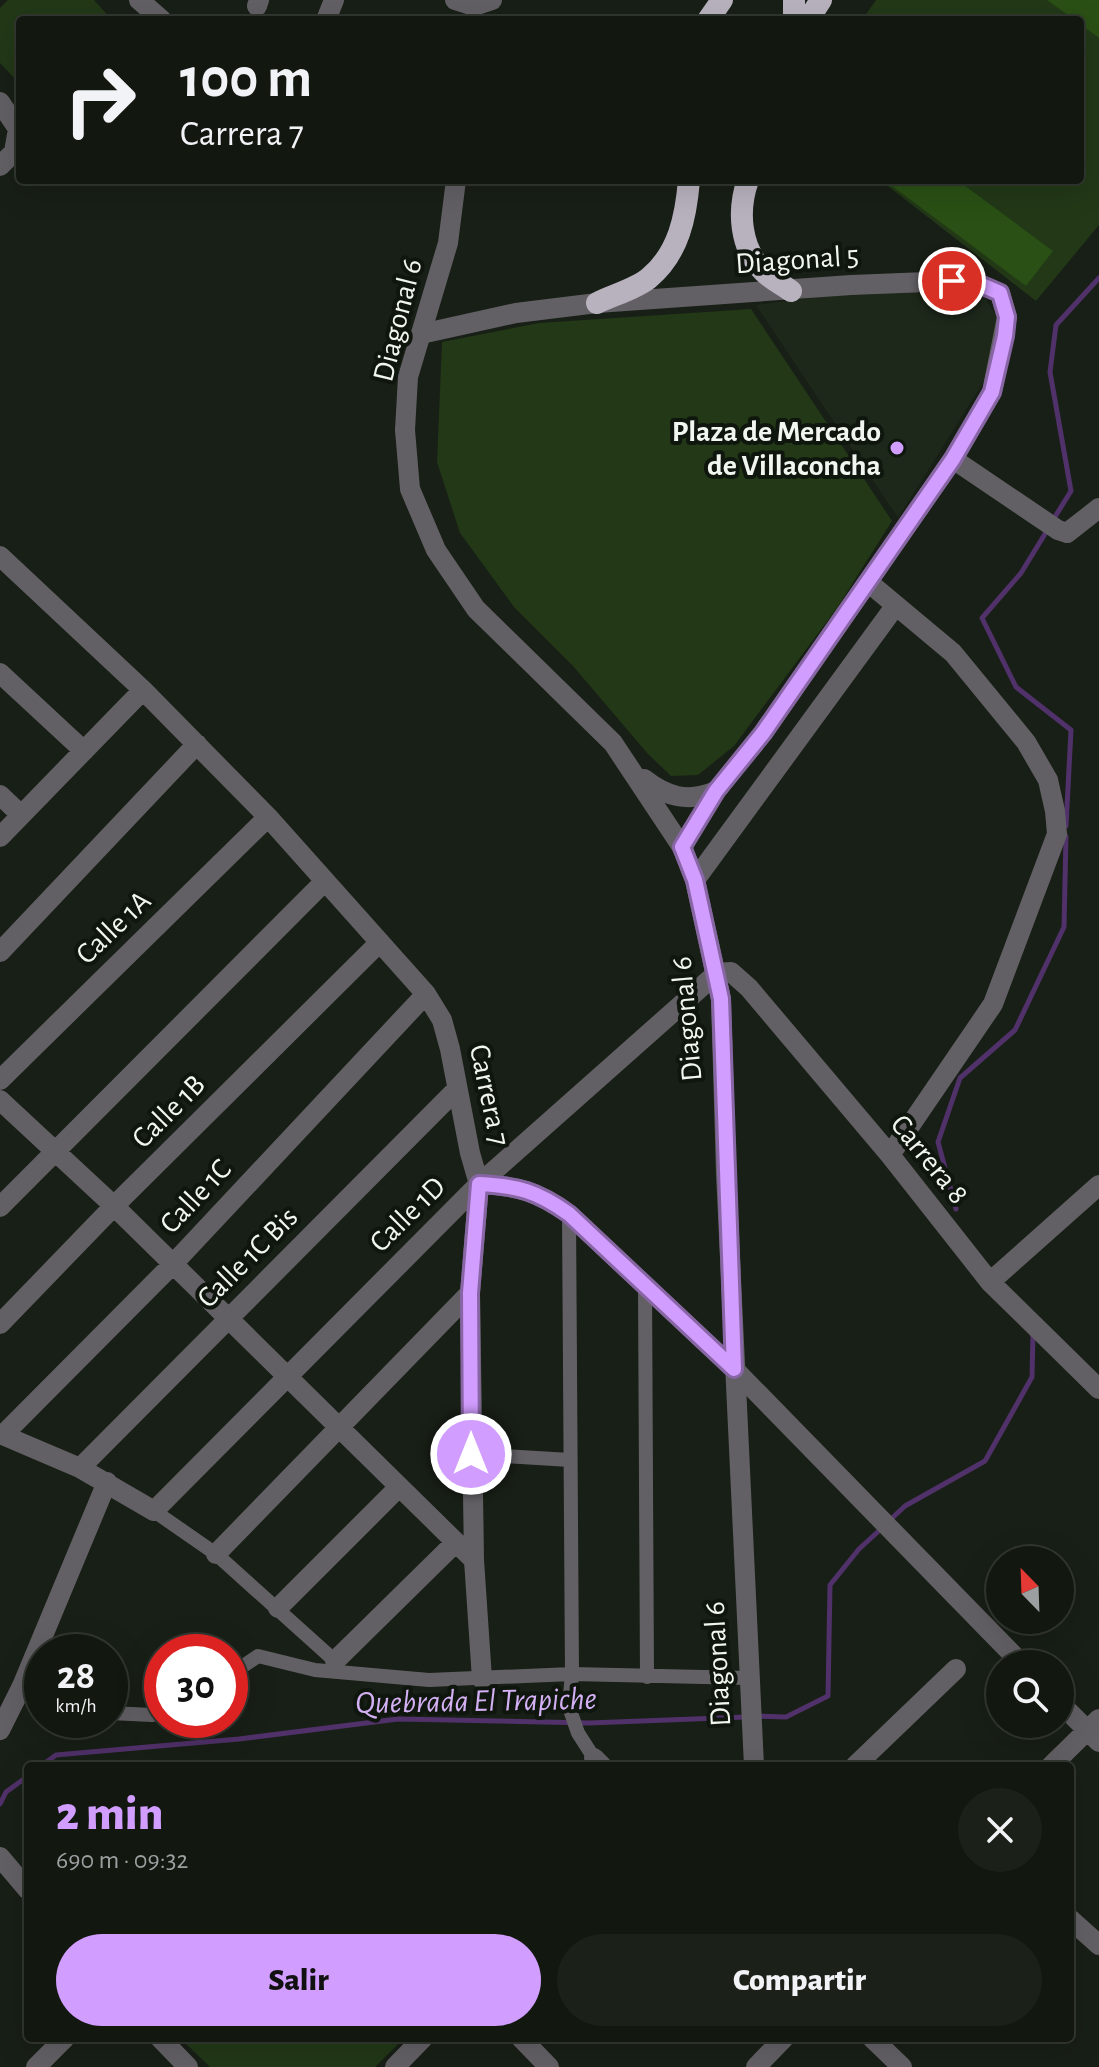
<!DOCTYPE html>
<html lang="es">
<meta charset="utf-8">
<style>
body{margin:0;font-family:"Alegreya Sans",sans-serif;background:#1b2019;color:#f1f3f6;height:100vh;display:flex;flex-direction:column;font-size:30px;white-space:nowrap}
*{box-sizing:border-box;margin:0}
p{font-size:26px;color:#9c9f9f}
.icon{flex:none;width:44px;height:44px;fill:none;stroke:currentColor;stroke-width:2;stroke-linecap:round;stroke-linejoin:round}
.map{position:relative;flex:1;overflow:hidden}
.details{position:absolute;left:24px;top:1762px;width:1050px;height:280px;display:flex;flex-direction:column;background:#121710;border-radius:8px;box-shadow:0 8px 32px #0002,0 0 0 2px #313630}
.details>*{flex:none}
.guide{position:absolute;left:16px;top:16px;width:1068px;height:168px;border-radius:8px;box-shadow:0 8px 32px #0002,0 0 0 2px #313630;background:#121710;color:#f1f3f6;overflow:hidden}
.needle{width:52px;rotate:337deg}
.tools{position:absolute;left:986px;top:1546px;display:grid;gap:16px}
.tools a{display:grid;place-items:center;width:88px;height:88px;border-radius:50%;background:#121710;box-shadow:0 8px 32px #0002,0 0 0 2px #313630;font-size:40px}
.speed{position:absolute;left:24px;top:1634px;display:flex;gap:16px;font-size:40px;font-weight:700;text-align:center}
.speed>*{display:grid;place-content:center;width:104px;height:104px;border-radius:50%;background:#121710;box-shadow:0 8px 32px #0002,0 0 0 2px #313630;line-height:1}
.speed small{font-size:20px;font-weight:400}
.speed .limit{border:12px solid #d22;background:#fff;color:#111}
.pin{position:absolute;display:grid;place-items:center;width:68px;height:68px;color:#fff;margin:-34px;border:4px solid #fff;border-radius:50%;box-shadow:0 2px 8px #0007}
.me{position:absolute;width:88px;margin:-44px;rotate:0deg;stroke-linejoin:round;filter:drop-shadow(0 0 6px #0008)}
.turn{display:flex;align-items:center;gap:28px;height:168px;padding:0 32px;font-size:36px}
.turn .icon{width:104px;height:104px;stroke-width:2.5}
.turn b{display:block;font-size:56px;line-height:68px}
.round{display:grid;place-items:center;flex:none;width:84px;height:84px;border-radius:42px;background:#1b2019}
.overview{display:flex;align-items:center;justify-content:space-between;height:136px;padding:0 32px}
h1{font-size:48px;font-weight:800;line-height:60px;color:#d19dfe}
.button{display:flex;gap:16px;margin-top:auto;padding:16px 32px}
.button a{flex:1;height:92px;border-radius:48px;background:#d19dfe;color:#111;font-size:32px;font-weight:800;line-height:92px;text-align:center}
.button a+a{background:#1b2019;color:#f1f3f6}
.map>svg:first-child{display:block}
.built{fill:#1e281a}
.green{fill:#223817}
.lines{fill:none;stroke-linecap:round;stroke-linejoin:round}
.stream{stroke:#503169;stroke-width:5}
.building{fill:#2a5015}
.pedestrian{stroke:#636065;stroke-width:14}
.minor{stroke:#636065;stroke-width:20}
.tertiary{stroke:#636065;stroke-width:20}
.trunk{stroke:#b8b2be;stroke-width:22}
.route-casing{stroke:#8866a5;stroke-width:20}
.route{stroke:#d19dfe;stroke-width:14}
.poi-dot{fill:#d19dfe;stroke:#0f160d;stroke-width:3}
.labels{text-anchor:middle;stroke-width:8;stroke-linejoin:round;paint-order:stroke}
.street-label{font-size:30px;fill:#f2f6f0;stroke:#0f160d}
.poi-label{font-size:30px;font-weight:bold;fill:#f2f6f0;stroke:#0f160d;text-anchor:end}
.water-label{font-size:32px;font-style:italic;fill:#d4b0f5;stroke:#0f160d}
</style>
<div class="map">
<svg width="1099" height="2067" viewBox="0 0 1099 2067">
<rect width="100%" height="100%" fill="#181f16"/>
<path class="built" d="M881,289l63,2 40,6 15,23 -13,58 -88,140 -142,-213z"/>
<path class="green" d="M8,0h86l18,20h-92v64l-20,-21v-55z
M876,0h223v225l-63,76 -156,-121h200v-160h-218z
M751,309l141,212 -55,87 -103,138 -36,29 -27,1 -23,-22 -75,-88 -59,-59 -54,-74 -23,-71 5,-120 97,-19z
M180,2038h224l-29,29h-165z"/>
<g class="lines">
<path class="stream" d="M1053,520l18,-29 -21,-119 6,-47 43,-47
M1048,529l-27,44 -39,45 34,69 55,43 -5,96
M956,1209l-18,-67 22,-64 55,-48 49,-103 2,-91
M890,1520l15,-14 80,-45 47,-84 1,-44
M756,1716l30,1 42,-21 2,-111 29,-36 23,-21
M41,1766l15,-11 183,-16 159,-20 191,4 157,-6
M0,1804l6,-12 22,-16"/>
</g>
<path class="building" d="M1047,0h52v38l-19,-14v-4h-5z
M884,180h73l96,71 -27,35z"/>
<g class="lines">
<path class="pedestrian" d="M569,1214l3,460 176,4
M645,1285l2,392
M471,1454l99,6
M154,1511l62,43 119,107
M230,1675l28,-19 57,14 114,10 143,-6 -3,33 9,26 16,25
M22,1686l20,8
M110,1713l42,2 10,-3"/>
<path class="minor" d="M455,0l19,6 18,-6
M257,6l2,-6
M326,20l8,-20
M0,102l18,27 -4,23 -14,14
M421,334l95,-21 81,-10 254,-18 101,-4 25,2 23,10 7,24 -15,75 -39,67 -190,274 -47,58 -34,56
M953,459l105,71 9,3 32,-25
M0,556l143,134 125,127 158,177 16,26 8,29 20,104 9,31 -9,109 4,267 8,119
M868,582l85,71 73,89 22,38 7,31 2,23 -64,170 -103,151
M0,673l84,78
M0,795l21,20
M0,837l143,-147
M695,880l201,-275
M0,952l197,-208
M0,1080l268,-263
M0,1100l114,106 360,354
M479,1184c39,2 58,7 90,30l165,155 288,295
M0,1207l325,-326
M990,1282l109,-97
M0,1324l114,-118 266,-264
M0,1434l80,34 74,43 325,-327 238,-211 14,-1 18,16 141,167 100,127 109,107
M3,1435l170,-171 253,-270
M80,1468l377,-379
M216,1554l254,-261
M278,1608l121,-121
M335,1661l121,-119
M1060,1703l39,39
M0,1730l22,-44 85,-204
M594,1758l8,8
M855,1766l101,-97
M1051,1766l48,-47
M0,1857l28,33
M1070,1919l29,26
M160,2038l28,29
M521,2038l28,29
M36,2067l29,-29
M395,2067l28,-29
M756,2067l28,-29"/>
<path class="tertiary" d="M139,0l23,20
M456,180l-8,63 -40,134 -3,53 5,59 26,61 40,59 137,134 69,104 13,33 26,119 5,174 28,593
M644,779c23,18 44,24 72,12
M872,2038l30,29"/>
<path class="trunk" d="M794,0v20
M708,20l14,-20
M808,20l13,-20
M748,180c-11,31 -8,68 16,92 7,7 19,13 27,19
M597,303c16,-8 39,-14 52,-25 30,-25 37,-62 40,-98"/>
</g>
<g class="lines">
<g class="route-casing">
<path id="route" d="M471,1454l-1,-161 9,-109c39,2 58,7 90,30l165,155 -13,-370 -26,-119 -13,-33 34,-56 47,-58 190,-274 39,-67 13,-56 2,-19 -7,-24 -23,-10 -25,-2"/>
</g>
<use href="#route" class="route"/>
</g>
<circle class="poi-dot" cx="897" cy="448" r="8"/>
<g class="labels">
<g class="street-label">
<text transform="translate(797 259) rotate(-4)" y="10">Diagonal 5</text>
<text transform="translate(397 320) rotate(-76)" y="10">Diagonal 6</text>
<text transform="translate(113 927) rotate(-44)" y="10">Calle 1A</text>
<text transform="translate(686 1019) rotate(-95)" y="10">Diagonal 6</text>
<text transform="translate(490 1095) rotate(78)" y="10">Carrera 7</text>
<text transform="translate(168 1111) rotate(-45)" y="10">Calle 1B</text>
<text transform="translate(930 1159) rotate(51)" y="10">Carrera 8</text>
<text transform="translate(195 1196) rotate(-47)" y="10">Calle 1C</text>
<text transform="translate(407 1214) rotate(-45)" y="10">Calle 1D</text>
<text transform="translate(247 1257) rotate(-45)" y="10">Calle 1C Bis</text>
<text transform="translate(717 1664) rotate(-93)" y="10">Diagonal 6</text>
</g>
<g class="poi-label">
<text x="881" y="441">Plaza de Mercado<tspan x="881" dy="34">de Villaconcha</tspan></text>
</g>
<g class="water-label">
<text transform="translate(476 1700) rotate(-1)" y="11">Quebrada El Trapiche</text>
</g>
</g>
</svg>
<div class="tools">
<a><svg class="needle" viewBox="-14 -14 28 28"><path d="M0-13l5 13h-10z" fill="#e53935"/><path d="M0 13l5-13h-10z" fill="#9c9f9f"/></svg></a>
<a><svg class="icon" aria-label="search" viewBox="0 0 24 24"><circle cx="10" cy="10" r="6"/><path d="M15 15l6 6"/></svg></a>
</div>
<div class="speed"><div>28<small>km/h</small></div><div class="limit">30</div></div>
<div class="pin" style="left:952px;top:281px;background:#d93025"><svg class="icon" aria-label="arrive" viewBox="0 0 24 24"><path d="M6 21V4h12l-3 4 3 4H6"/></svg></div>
<svg class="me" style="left:471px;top:1454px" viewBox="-20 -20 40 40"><circle r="17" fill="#d19dfe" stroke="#fff" stroke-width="3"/><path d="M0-11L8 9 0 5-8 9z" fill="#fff"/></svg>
<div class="guide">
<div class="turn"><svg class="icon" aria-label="right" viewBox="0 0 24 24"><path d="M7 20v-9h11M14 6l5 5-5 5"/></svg><div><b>100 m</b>Carrera 7</div></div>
</div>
<section class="details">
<div class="overview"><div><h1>2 min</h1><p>690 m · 09:32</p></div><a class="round"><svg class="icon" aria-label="close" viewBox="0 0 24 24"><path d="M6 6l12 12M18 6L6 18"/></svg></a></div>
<div class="button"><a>Salir</a><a>Compartir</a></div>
</section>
</div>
